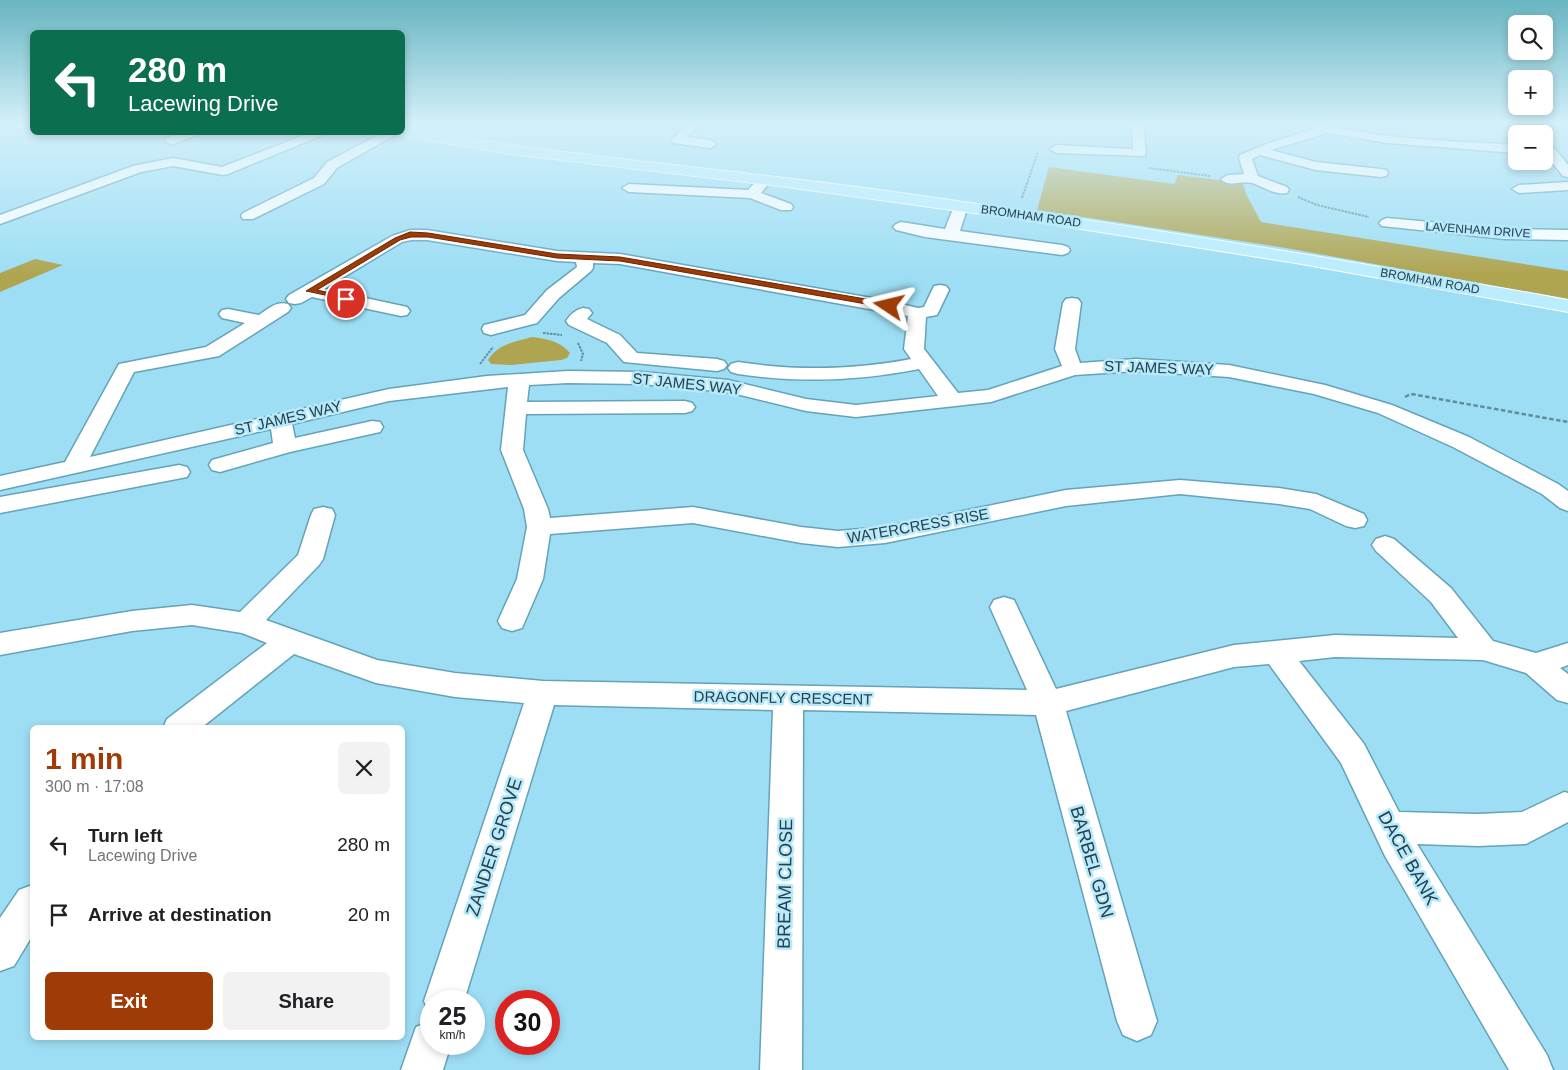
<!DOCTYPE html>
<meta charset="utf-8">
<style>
body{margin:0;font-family:Arial,sans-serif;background:#f2f2f2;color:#202124;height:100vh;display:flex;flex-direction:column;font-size:19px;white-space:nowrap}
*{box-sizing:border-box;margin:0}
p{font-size:16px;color:#757577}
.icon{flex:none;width:28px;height:28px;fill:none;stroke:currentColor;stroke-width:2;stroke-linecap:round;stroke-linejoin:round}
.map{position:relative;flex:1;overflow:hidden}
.drawer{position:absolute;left:30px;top:725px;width:375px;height:315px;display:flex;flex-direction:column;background:#fff;border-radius:8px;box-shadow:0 2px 8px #0003}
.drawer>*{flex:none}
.hud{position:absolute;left:30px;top:30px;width:375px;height:105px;border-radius:8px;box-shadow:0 2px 8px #0003;background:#0b6e4f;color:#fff;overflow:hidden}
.buttons{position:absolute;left:1508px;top:15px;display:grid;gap:10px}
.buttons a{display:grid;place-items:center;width:45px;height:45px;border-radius:8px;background:#fff;box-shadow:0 2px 8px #0003;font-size:25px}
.speed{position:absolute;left:420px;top:990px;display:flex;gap:10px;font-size:25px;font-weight:700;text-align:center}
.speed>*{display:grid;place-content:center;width:65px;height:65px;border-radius:50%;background:#fff;box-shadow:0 2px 8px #0003;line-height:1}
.speed small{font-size:12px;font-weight:400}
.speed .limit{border:8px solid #d22;background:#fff;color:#111}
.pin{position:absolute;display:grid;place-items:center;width:42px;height:42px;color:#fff;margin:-21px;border:2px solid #fff;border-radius:50%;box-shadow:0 1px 5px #0007}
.me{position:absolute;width:55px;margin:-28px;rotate:280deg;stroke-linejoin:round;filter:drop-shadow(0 0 4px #0008)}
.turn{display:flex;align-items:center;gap:18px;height:105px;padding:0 15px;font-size:22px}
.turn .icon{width:65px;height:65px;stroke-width:2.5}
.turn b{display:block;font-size:35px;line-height:42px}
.round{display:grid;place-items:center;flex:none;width:52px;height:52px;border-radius:8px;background:#f2f2f2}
.head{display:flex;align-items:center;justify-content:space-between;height:85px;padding:0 15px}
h1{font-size:30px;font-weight:600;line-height:38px;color:#9f3b06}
.action{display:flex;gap:10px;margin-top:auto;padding:10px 15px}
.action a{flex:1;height:58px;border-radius:8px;background:#9f3b06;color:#fff;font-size:20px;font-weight:600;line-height:58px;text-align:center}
.action a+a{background:#f2f2f2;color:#202124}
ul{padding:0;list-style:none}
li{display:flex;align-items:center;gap:15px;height:70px;padding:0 15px}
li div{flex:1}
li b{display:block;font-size:19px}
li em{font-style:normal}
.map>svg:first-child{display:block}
.green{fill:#afa450}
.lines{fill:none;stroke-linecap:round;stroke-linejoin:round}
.minor-casing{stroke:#64a3b8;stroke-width:3}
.major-casing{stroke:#fff;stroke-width:2}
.path-far1{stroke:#608d9c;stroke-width:2;stroke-dasharray:2.5 1;stroke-linecap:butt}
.path{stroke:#608d9c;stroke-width:2.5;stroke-dasharray:4.5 2.5;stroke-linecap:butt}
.minor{fill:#fff;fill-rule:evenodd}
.major{fill:#bbedfe;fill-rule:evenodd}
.route{fill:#9f3b06;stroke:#672604}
.labels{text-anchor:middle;stroke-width:5;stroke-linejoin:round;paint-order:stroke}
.far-street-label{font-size:12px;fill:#264049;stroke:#b6e9fb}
.street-label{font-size:15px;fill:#264049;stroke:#b6e9fb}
.near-street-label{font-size:18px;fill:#264049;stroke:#b6e9fb}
</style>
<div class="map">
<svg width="1568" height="1070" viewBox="0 0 1568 1070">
<rect width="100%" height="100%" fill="#9ddef4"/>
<path class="green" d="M1049,167l125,17 4,-9 65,8 3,11 15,28 307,49v28l-282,-51 -249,-38z
M35,259l28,6 -63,27v-19z
M532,337c15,2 28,4 38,16l-3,5 -6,2 -50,5 -20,-1 -3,-4c10,-16 27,-18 44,-23z"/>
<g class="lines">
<g class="minor-casing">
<path id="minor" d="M686,125h13l-12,12 24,3 6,4 -6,4 -38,-5 -2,-3z
M1131,125h12l3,28 -1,3 -89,-3 -6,-4 6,-4 77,4z
M1305,125c29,0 56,8 84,11 42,5 85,6 127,9v8l-129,-10 -60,-10 -56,17 45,12 65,7 5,1 2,3 -2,3 -5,1 -65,-7 -56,-15 -8,4 6,17 29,11 2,3 -2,3c-12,3 -24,-7 -35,-10 -10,-3 -24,5 -31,-4l7,-4 16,-1 -5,-16 1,-3 29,-12 45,-14z
M185,132h20l-34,13 -6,-4 2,-3z
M312,132h18l-102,42 -5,1 -50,-9 -32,6 -141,52v-9l133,-49 40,-8 49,9z
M384,132h16l-63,36 -13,16 -71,35h-10l-2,-3 2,-3 71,-35 13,-16z
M1550,148l5,1 13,16v12l-5,-1 -19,-24z
M764,177l7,4 -10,12 30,11 2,3 -2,3h-10l-31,-12 -121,-6 -7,-4 7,-4 119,6 11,-12z
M1568,182v8l-49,3 -7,-4 7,-4z
M961,202l5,1 2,3 -8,25 102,14 6,2 2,3 -2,3 -6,2 -137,-18 -29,-7 -3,-3 3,-3 5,-2 44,7 9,-23 2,-3z
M1387,218l118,11 63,1v10l-63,-1 -123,-13 -3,-3 3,-3z
M410,230h17l130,21 63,3 269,47 29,7 6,-1 10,-21 6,-1 6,1 3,4 -12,25 -11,2 -2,32 34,44 30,-3 74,-24 -7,-17 8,-46 3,-4 6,-1 6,1 3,4 -6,46 5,14 56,-4 93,6 96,20 67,20 77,32 89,47 10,7v20l-8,-3 -18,-14 -89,-47 -75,-34 -64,-19 -85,-17 -93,-6 -61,4 -84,27 -135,15 -50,-6 -78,-19 -86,-8 -74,-1 -39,2 -2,17 158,-1 7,2 3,4 -3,4 -7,2 -159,1 -3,36 25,59 2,9 143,-11 108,20 37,4 47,-4 181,-37 114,-10 99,8 37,6 48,20 3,6 -3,6 -9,2 -9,-2 -36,-17 -31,-5 -99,-10 -114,12 -181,37 -47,4 -37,-4 -108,-20 -143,11 -7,45 -21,49 -10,3 -10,-3 -4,-7 19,-42 10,-52 -3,-18 -23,-59 7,-63 -119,14 -97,23 3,14 77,-17 8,1 3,5 -3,5 -90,20 -70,20 -8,-2 -3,-5 3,-5 61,-17 -2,-14 -271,61v-14l65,-14 54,-98 87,-17 39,-24 -23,-5 -3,-4 3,-4 6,-1 31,6c9,-6 17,-14 29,-11l3,4 -3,4 -69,44 -85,16 -44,85 299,-68 98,-13 81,-5 74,1 86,8 78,19 50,6 82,-9 -19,-27c-61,12 -120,14 -181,5l-7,-2 -3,-4 3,-4 7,-2c58,9 116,8 173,-3l-7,-10 4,-33 -288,-52 -27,-1v5l-2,3 -32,27 -22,25 -46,12 -7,-2 -2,-4 2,-4 41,-10 22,-25 30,-23 -1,-5 -19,-1 -130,-21h-16l-9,2 -78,47 83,18 3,4 -3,4 -6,1 -89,-19 -11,6 -6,1 -6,-1 -3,-4 3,-4 103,-59z
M583,308l6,1 3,4 -5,6 33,16 17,18 80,6 7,2 3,4 -3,4 -7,2 -93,-9 -17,-19 -38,-18 -3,-4c5,-7 9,-11 17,-13z
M179,465l8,2 3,5 -3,5 -187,36v-16z
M323,507l9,2 3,6 -12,44 -4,6 -53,55 111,40 78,13 88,8 484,9 -37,-83 4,-7 10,-3 10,3 42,89 178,-44 101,-10 123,3 -27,-36 -55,-51 -4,-6 4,-6 9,-3 9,3 57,49 42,53 43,12 32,-10v22l-8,3 8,6v29l-11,-3 -31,-27 -43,-13 -148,-3 -36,4 65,83 35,68 79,2 44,-2 42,-20 4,1v29l-42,22 -48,2 -61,-2 130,211 6,15h-44l-124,-214 -44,-93 -72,-99 -35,3 -168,44 91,310 -6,14 -14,6 -14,-6 -6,-14 -81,-306 -233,-5 -1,360h-42l13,-360 -219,-5 -90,296h-33l-1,14 -6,-14 100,-298 -69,-6 -79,-14 -82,-29 -93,74h-38l4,-9 100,-76 -25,-10 -50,-8 -60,6 -132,24v-22l132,-22 60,-6 48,7 58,-57 13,-40 3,-6z
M32,885v51l-18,30 -14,5v-53l19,-28z
M431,1021v23h20l-8,26h-42l15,-43z"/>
</g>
<g class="major-casing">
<path id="major" d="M402,128c156,27 314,40 470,61 233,32 465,69 696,111v12l-272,-49 -272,-43 -237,-33 -276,-33 -115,-19 -1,-3h7z"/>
</g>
<path class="path-far1" d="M1149,168l61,8
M1298,197l19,8 52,12
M1022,198l16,-46
M543,333l19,2
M578,343l5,11 -2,7
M480,364l13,-17"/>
<path class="path" d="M1405,397l6,-3 157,28"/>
<use href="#minor" class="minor"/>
<use href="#major" class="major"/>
</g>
<linearGradient id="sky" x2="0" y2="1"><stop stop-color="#68b5c1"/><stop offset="0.45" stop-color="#d3f0fa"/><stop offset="1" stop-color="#d3f0fa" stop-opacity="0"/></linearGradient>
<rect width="1568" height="275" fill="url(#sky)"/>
<path class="route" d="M410,232l18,1 129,21 63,3 269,46 4,3 -4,2 -269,-47 -63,-3 -129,-21h-17l-11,3 -83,50 32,7v3l-43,-9 89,-53z"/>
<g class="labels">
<g class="far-street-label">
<text transform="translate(1031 216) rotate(8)" y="4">BROMHAM ROAD</text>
<text transform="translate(1478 230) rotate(4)" y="4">LAVENHAM DRIVE</text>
<text transform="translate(1430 281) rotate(10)" y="4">BROMHAM ROAD</text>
</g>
<g class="street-label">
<text transform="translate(1159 368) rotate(2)" y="5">ST JAMES WAY</text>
<text transform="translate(687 384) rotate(6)" y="5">ST JAMES WAY</text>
<text transform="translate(288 418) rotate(-13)" y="5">ST JAMES WAY</text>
<text transform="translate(918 526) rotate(-10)" y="5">WATERCRESS RISE</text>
<text transform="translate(783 698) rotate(1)" y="5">DRAGONFLY CRESCENT</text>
</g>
<g class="near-street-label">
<text transform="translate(494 847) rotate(-72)" y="6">ZANDER GROVE</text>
<text transform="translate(1408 858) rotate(61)" y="6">DACE BANK</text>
<text transform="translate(1092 862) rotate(74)" y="6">BARBEL GDN</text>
<text transform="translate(785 884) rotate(-89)" y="6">BREAM CLOSE</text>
</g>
</g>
</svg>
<div class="buttons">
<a><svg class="icon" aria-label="search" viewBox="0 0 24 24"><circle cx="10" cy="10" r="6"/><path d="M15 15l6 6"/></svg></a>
<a>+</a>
<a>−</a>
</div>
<div class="speed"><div>25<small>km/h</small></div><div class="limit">30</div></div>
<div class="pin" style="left:346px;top:299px;background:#d93025"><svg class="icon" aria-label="arrive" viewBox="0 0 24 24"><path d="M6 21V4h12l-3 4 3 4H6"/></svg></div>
<svg class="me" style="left:889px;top:306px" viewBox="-20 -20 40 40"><path d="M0-17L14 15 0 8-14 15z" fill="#9f3b06" stroke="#fff" stroke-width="4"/></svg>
<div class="hud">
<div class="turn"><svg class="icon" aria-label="left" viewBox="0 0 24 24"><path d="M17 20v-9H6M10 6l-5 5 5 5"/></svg><div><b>280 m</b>Lacewing Drive</div></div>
</div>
<section class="drawer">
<div class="head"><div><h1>1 min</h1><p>300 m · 17:08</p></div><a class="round"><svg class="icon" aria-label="close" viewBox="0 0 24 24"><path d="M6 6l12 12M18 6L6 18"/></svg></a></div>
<ul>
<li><svg class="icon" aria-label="left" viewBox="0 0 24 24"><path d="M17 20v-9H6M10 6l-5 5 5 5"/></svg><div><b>Turn left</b><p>Lacewing Drive</p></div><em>280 m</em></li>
<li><svg class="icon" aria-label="arrive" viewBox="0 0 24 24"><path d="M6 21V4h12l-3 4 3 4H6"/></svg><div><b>Arrive at destination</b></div><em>20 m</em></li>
</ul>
<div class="action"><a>Exit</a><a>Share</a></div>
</section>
</div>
